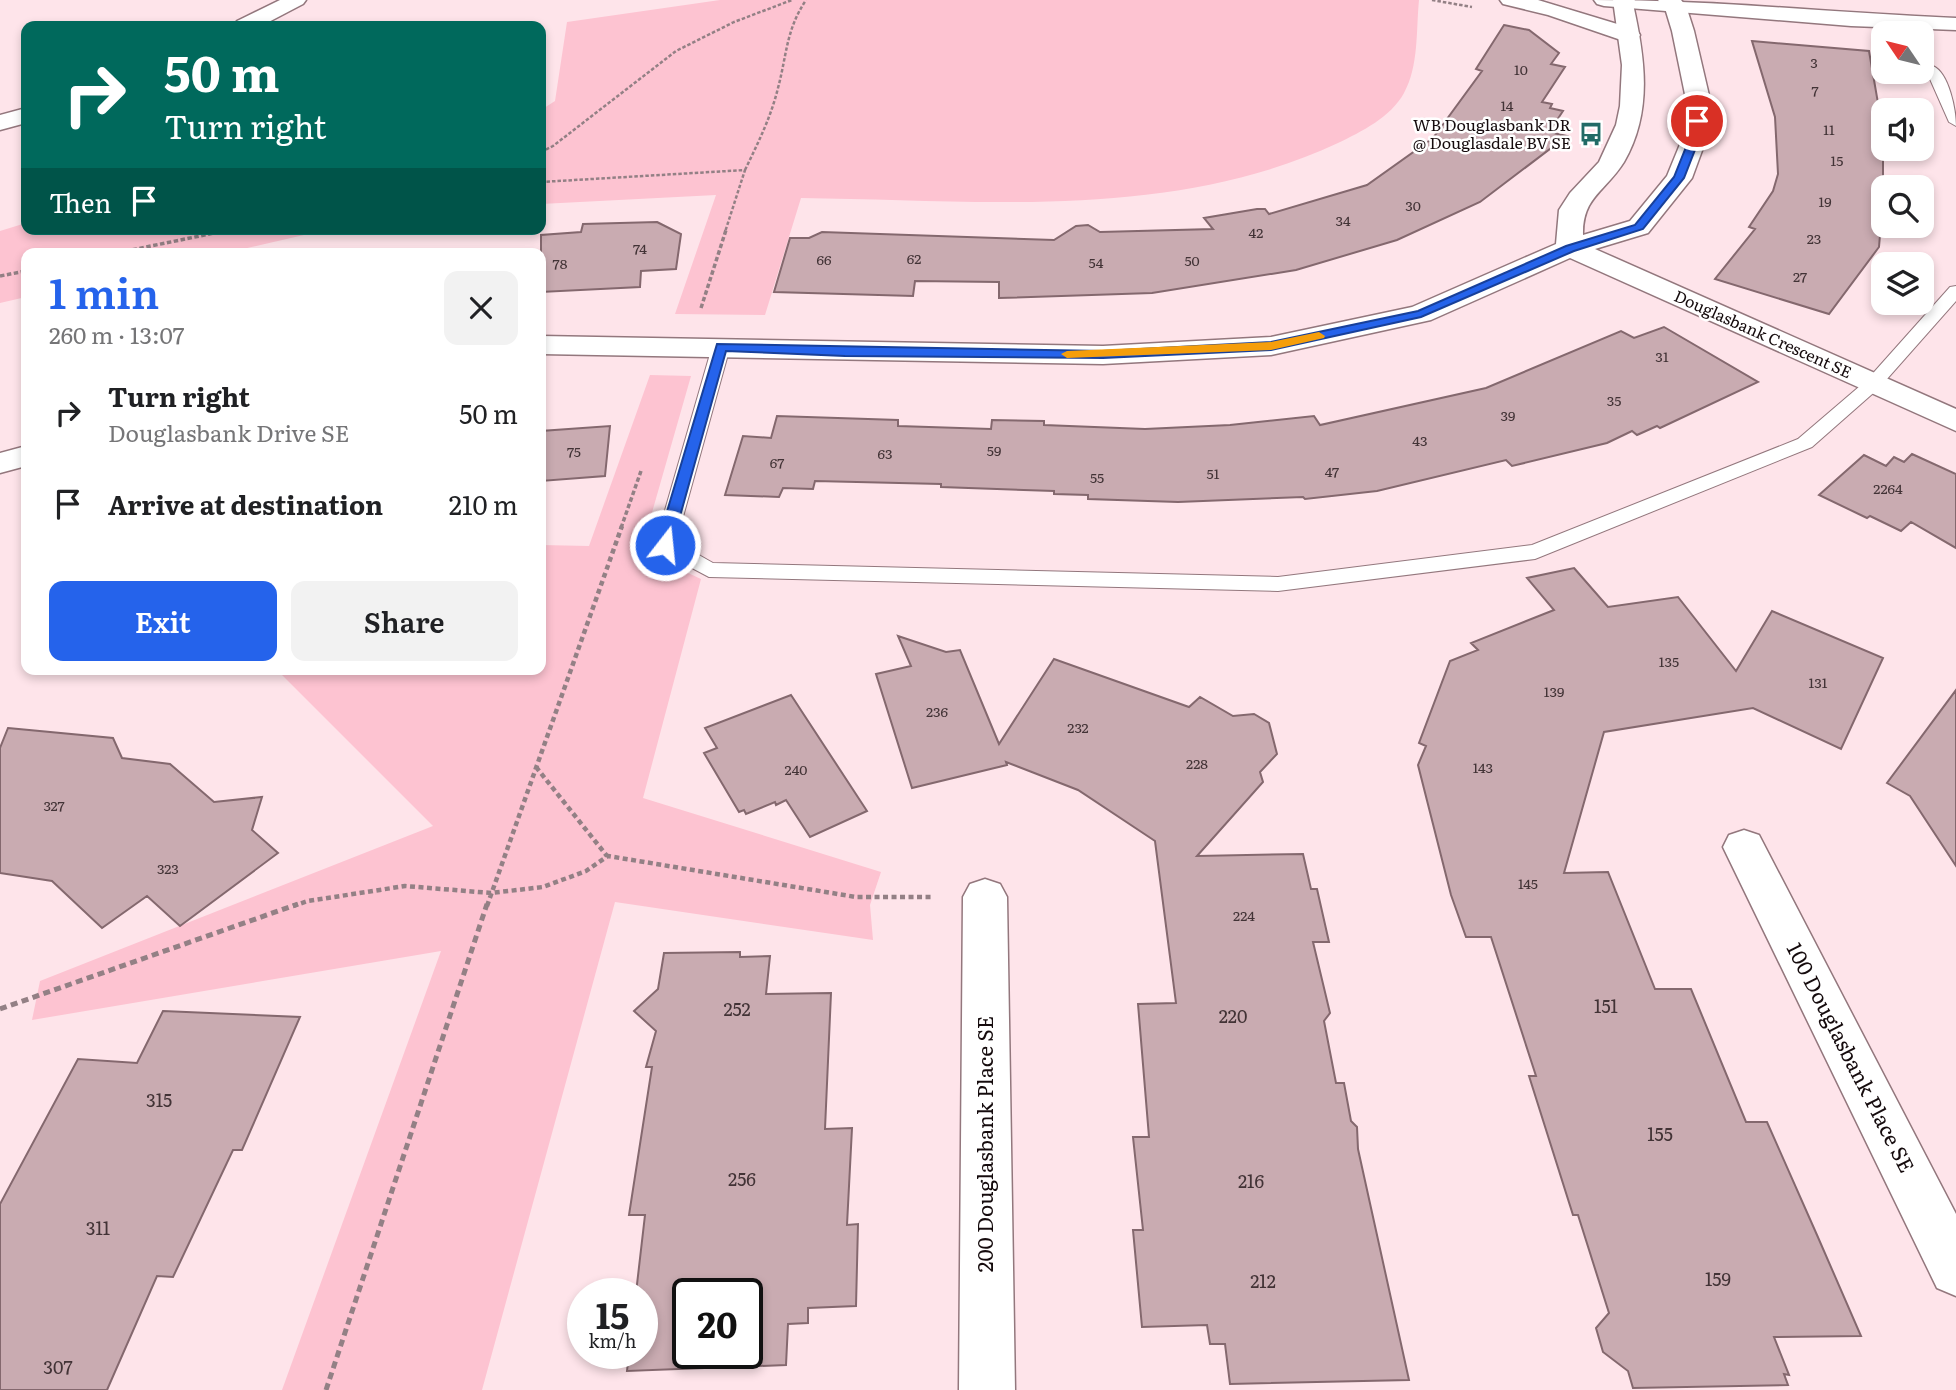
<!DOCTYPE html>
<meta charset="utf-8">
<style>
body{margin:0;font-family:Literata,serif;background:#f2f2f2;color:#202124;height:100vh;display:flex;flex-direction:column;font-size:26px;white-space:nowrap}
*{box-sizing:border-box;margin:0}
p{font-size:23px;color:#757577}
.icon{flex:none;width:38px;height:38px;fill:none;stroke:currentColor;stroke-width:2;stroke-linecap:round;stroke-linejoin:round}
.map{position:relative;flex:1;overflow:hidden}
.side{position:absolute;left:21px;top:248px;width:525px;height:427px;display:flex;flex-direction:column;background:#fff;border-radius:14px;box-shadow:0 4px 10px #0003}
.side>*{flex:none}
.hud{position:absolute;left:21px;top:21px;width:525px;height:214px;border-radius:14px;box-shadow:0 4px 10px #0003;background:#00695c;color:#fff;overflow:hidden}
.needle{width:46px;rotate:305deg}
.controls{position:absolute;left:1871px;top:21px;display:grid;gap:14px}
.controls a{display:grid;place-items:center;width:63px;height:63px;border-radius:14px;background:#fff;box-shadow:0 4px 10px #0003;font-size:35px}
.speed{position:absolute;left:567px;top:1278px;display:flex;gap:14px;font-size:35px;font-weight:700;text-align:center}
.speed>*{display:grid;place-content:center;width:91px;height:91px;border-radius:50%;background:#fff;box-shadow:0 4px 10px #0003;line-height:1}
.speed small{font-size:18px;font-weight:400}
.speed .limit{border:4px solid #111;border-radius:10px;background:#fff;color:#111}
.pin{position:absolute;display:grid;place-items:center;width:60px;height:60px;color:#fff;margin:-30px;border:4px solid #fff;border-radius:50%;box-shadow:0 2px 7px #0007}
.me{position:absolute;width:77px;margin:-38px;rotate:16deg;stroke-linejoin:round;filter:drop-shadow(0 0 5px #0008)}
.turn{display:flex;align-items:center;gap:24px;height:147px;padding:0 28px;font-size:32px}
.turn .icon{width:91px;height:91px;stroke-width:2.5}
.turn b{display:block;font-size:49px;line-height:60px}
.then{display:flex;align-items:center;height:66px;padding:0 28px;background:#0003;gap:14px;font-size:26px}
.round{display:grid;place-items:center;flex:none;width:74px;height:74px;border-radius:14px;background:#f2f2f2}
.overview{display:flex;align-items:center;justify-content:space-between;height:119px;padding:0 28px}
h1{font-size:42px;font-weight:600;line-height:52px;color:#2563eb}
.button{display:flex;gap:14px;margin-top:auto;padding:14px 28px}
.button a{flex:1;height:80px;border-radius:14px;background:#2563eb;color:#fff;font-size:28px;font-weight:600;line-height:80px;text-align:center}
.button a+a{background:#f2f2f2;color:#202124}
ul{padding:0;list-style:none}
li{display:flex;align-items:center;gap:21px;height:91px;padding:0 28px}
li div{flex:1}
li b{display:block;font-size:26px}
li em{font-style:normal}
.map>svg:first-child{display:block}
.green{fill:#fdc3d1}
.building{fill:#c9abb1;stroke:#84686e;stroke-width:2;fill-rule:evenodd}
.lines{fill:none;stroke-linecap:round;stroke-linejoin:round}
.service-casing{stroke:#93777d;stroke-width:2}
.minor-casing{stroke:#93777d;stroke-width:3}
.tertiary-casing{stroke:#93777d;stroke-width:3}
.path-far3{stroke:#938085;stroke-width:2.5;stroke-dasharray:3.5 2;stroke-linecap:butt}
.path-far2{stroke:#938085;stroke-width:3.5;stroke-dasharray:4.5 2.5;stroke-linecap:butt}
.path-far1{stroke:#938085;stroke-width:4.5;stroke-dasharray:5 3.5;stroke-linecap:butt}
.path{stroke:#938085;stroke-width:5;stroke-dasharray:7 4.5;stroke-linecap:butt}
.service{fill:#fff;fill-rule:evenodd}
.minor{fill:#fff;fill-rule:evenodd}
.tertiary{fill:#fff;fill-rule:evenodd}
.route{fill:#2563eb;stroke:#184099;stroke-width:2}
.slow{fill:#f59e0b}
.labels{text-anchor:middle;stroke-width:5;stroke-linejoin:round;paint-order:stroke}
.number-label{font-size:14px;fill:#423336}
.far-poi-label{font-size:16px;fill:#150b0d;stroke:#fff;text-anchor:end}
.far-street-label{font-size:16px;fill:#150b0d;stroke:#fff}
.near-number-label{font-size:18px;fill:#423336}
.near-street-label{font-size:21px;fill:#150b0d;stroke:#fff}
</style>
<div class="map">
<svg width="1956" height="1390" viewBox="0 0 1956 1390">
<rect width="100%" height="100%" fill="#fee4ea"/>
<path class="green" d="M720,0h699c-3,30 0,66 -15,93 -13,24 -43,39 -66,50 -166,78 -360,57 -537,55l-36,117 -90,-1 41,-119 -175,9v-94l14,-9 12,-79z
M26,223v6h304l-109,25h-195v43l-26,6v-72z
M650,375l41,1 -50,175 60,28 -58,219 238,74 -11,33 3,35 -258,-38 -133,488h-200l159,-439 -409,69 8,-39 393,-155 -156,-156h264v-125l48,1z"/>
<path class="building" d="M1504,25l25,5 30,23 -8,11 14,3 -23,35 10,2 -2,4 13,3 -14,21 18,4 -87,66 -83,38 -101,30 -144,23 -153,5v-16l-84,-1 -2,15 -139,-4 16,-54h19l13,-6 232,8 22,-14 12,-1 12,7 113,-3 -9,-11 53,-9h8l4,5 98,-29 66,-47 49,-67 -6,-2z
M1752,41l117,10 14,81v67l-4,48 -50,67 -114,-35 40,-50 -6,-2 24,-36 5,-17 -3,-57z
M657,222l24,12 -5,35 -35,2 -1,16 -99,5v-57l40,-3 2,-8z
M1664,327l94,55 -98,46 -3,-2 -20,9 -5,-4 -25,12 -95,23 -6,-6 -129,31 -72,8 -2,-2 -125,5 -90,-3v-4l-34,-1v-3l-113,-4v-3l-126,-3 -2,8 -30,-1 -4,9 -54,-2 18,-59 28,2 6,-22 121,4v6l93,3 1,-9 52,1v4l101,4 85,-4 84,-9 6,9 166,-37 135,-57 13,7z
M610,426l-5,50 -64,5v-50z
M1912,454l44,20v74l-45,-26 -10,9 -31,-15 -3,2 -48,-23 45,-40 22,11 8,-9 10,5z
M1574,568l34,39 70,-10 58,74 36,-60 111,47 -42,91 -88,-41 -149,24 -40,141 44,-1 47,117h36l55,133h21l50,113 44,101 -87,1 15,38 -5,-1 4,11 -155,3 -5,-17 -25,-19 -7,-24 13,-15 -31,-98h-5l-44,-139h7l-45,-139h-25l-15,-42 -33,-130 8,-19 -7,-3 31,-82 28,-11 -7,-7 83,-33 -27,-32z
M898,636l48,16 14,-2 39,94 55,-85 135,48 11,-10 33,19 21,-2 15,9 8,31 -17,18 3,10 -66,74 106,-2 8,35h6l12,53h-16l17,71 -6,8 12,62h8l7,38 6,6 1,22 51,231 -179,4 -5,-40h-15l-3,-19 -65,2 -9,-97h10l-10,-93h16l-11,-133 38,-1 -21,-162 -77,-51 -72,-28 1,3 -95,23 -36,-114 35,-8z
M1956,690v176l-46,-70 -23,-13z
M791,695l76,116 -57,26 -24,-37 -10,5 -1,-3 -29,12 -2,-4 -5,2 -35,-59 13,-5 -12,-20z
M8,728l105,10 9,20 48,6 44,38 48,-5 -10,33 26,23 -98,73 -33,-30 -45,32 -50,-47 -52,-8v-125z
M740,952v5l30,-1 -4,38 65,-1 -6,136 27,-1 -5,97 11,-1 -2,82 -48,2v15l-20,1 -2,41 -159,6 2,-18h13v-60h-6l9,-78h-16l23,-148h-6l10,-36 -22,-20 24,-22 6,-36zM688,1293h59v60h-59z
M163,1011l137,6 -58,133h-9l-60,127 -16,-1 -50,114h-107v-186l78,-145 59,4z"/>
<g class="lines">
<g class="service-casing">
<path id="service" d="M1933,66c16,7 23,44 23,60l-7,-4 -23,-52z
M1956,286v15l-77,87 -67,59 -277,112 -257,32 -569,-14 -51,-27 -3,-5 57,-198 9,-5 9,5 -54,195 37,21 565,14 254,-32 266,-106 69,-59 83,-93z"/>
</g>
<g class="minor-casing">
<path id="minor" d="M280,0h26l-3,4 -42,22h-27l3,-5z
M1613,0h22l-2,4c12,54 20,108 -9,158 -18,29 -42,35 -41,73l47,-14 37,-45 16,-39 4,-33 -15,-73 -7,-23 -7,-8h23l5,6 8,25 17,73 -4,33 -15,41 -44,55 -53,16 361,160v22l-386,-173 -139,62 -160,35 -168,9 -562,-10v-18l562,10 168,-9 141,-30 144,-63 3,-34 11,-17 29,-31 17,-37 4,-19 2,-41z
M26,108v15l-26,7v-15z
M26,446v20l-26,7v-20z
M1744,830l15,5 197,379v82l-19,-8 -214,-441 6,-12z
M985,879l15,5 7,13 8,493h-56l4,-493 7,-13z"/>
</g>
<g class="tertiary-casing">
<path id="tertiary" d="M1500,0h38l99,30 3,5 -3,5h-16l-73,-25 -45,-11z
M1594,0c121,0 241,13 362,18v12l-105,-4 -247,-20 -7,-2z"/>
</g>
<path class="path-far3" d="M1432,0l40,7
M541,152l12,-6 123,-95 58,-29 58,-22
M745,170c13,-27 26,-53 33,-82 9,-34 8,-58 28,-88
M541,182l204,-12 -20,62
M220,232l14,-3"/>
<path class="path-far2" d="M112,254l117,-24
M0,276l26,-5
M701,308l25,-78
M621,528l20,-57"/>
<path class="path-far1" d="M536,767l71,89
M293,906l15,-5 97,-15 86,7 52,-6 43,-16 22,-15 248,41h78
M487,906l135,-380"/>
<path class="path" d="M0,1009l298,-105
M326,1390l161,-486"/>
<use href="#service" class="service"/>
<use href="#minor" class="minor"/>
<use href="#tertiary" class="tertiary"/>
</g>
<path class="route" d="M1694,118l8,3 -2,16 -16,41 -41,51 -69,22 -153,66 -150,33 -168,8 -258,-2 -119,-5 -54,194 -7,5 -8,-5 60,-201 386,7 168,-9 147,-31 148,-65 69,-21 39,-48 16,-40z"/>
<path class="slow" d="M1319,332l6,4 -1,2 -53,12 -204,8 -6,-4 6,-3 204,-9z"/>
<defs>
<g id="bus-bare" transform="scale(1.89)"><path d="M-5-6H5V4H4V6H2V4H-2V6H-4V4H-5ZM-3.5-4V0h7V-4ZM-3.5 1.2v1.5H-2V1.2ZM2 1.2v1.5H3.5V1.2Z" fill="#216b66" stroke="#fff" stroke-width="2.5" paint-order="stroke"/></g>
</defs>
<g fill-rule="evenodd">
<use href="#bus-bare" x="1591" y="134"/>
</g>
<g class="labels">
<g class="number-label">
<text x="1814" y="68">3</text>
<text x="1521" y="75">10</text>
<text x="1815" y="96">7</text>
<text x="1507" y="111">14</text>
<text x="1829" y="135">11</text>
<text x="1837" y="166">15</text>
<text x="1825" y="207">19</text>
<text x="1413" y="211">30</text>
<text x="1343" y="226">34</text>
<text x="1256" y="238">42</text>
<text x="1814" y="244">23</text>
<text x="640" y="254">74</text>
<text x="914" y="264">62</text>
<text x="824" y="265">66</text>
<text x="1192" y="266">50</text>
<text x="1096" y="268">54</text>
<text x="560" y="269">78</text>
<text x="1800" y="282">27</text>
<text x="1662" y="362">31</text>
<text x="1614" y="406">35</text>
<text x="1508" y="421">39</text>
<text x="1420" y="446">43</text>
<text x="994" y="456">59</text>
<text x="574" y="457">75</text>
<text x="885" y="459">63</text>
<text x="777" y="468">67</text>
<text x="1332" y="477">47</text>
<text x="1213" y="479">51</text>
<text x="1097" y="483">55</text>
<text x="1888" y="494">2264</text>
<text x="1669" y="667">135</text>
<text x="1818" y="688">131</text>
<text x="1554" y="697">139</text>
<text x="937" y="717">236</text>
<text x="1078" y="733">232</text>
<text x="1197" y="769">228</text>
<text x="1483" y="773">143</text>
<text x="796" y="775">240</text>
<text x="54" y="811">327</text>
<text x="168" y="874">323</text>
<text x="1528" y="889">145</text>
<text x="1244" y="921">224</text>
</g>
<g class="far-poi-label">
<text x="1571" y="131">WB Douglasbank DR<tspan x="1571" dy="18">@ Douglasdale BV SE</tspan></text>
</g>
<g class="far-street-label">
<text transform="translate(1763 334) rotate(24)" y="6">Douglasbank Crescent SE</text>
</g>
<g class="near-number-label">
<text x="1606" y="1013">151</text>
<text x="737" y="1016">252</text>
<text x="1233" y="1023">220</text>
<text x="159" y="1107">315</text>
<text x="1660" y="1141">155</text>
<text x="742" y="1186">256</text>
<text x="1251" y="1188">216</text>
<text x="98" y="1235">311</text>
<text x="1718" y="1286">159</text>
<text x="1263" y="1288">212</text>
<text x="58" y="1374">307</text>
</g>
<g class="near-street-label">
<text transform="translate(1850 1058) rotate(63)" y="7">100 Douglasbank Place SE</text>
<text transform="translate(986 1144) rotate(-90)" y="7">200 Douglasbank Place SE</text>
</g>
</g>
</svg>
<div class="controls">
<a><svg class="needle" viewBox="-14 -14 28 28"><path d="M0-13l5 13h-10z" fill="#e53935"/><path d="M0 13l5-13h-10z" fill="#757577"/></svg></a>
<a><svg class="icon" aria-label="sound" viewBox="0 0 24 24"><path d="M4 9h4l5-4v14l-5-4H4zM17 9q2 3 0 6"/></svg></a>
<a><svg class="icon" aria-label="search" viewBox="0 0 24 24"><circle cx="10" cy="10" r="6"/><path d="M15 15l6 6"/></svg></a>
<a><svg class="icon" aria-label="layers" viewBox="0 0 24 24"><path d="M12 4l9 5-9 5-9-5zM3 14l9 5 9-5"/></svg></a>
</div>
<div class="speed"><div>15<small>km/h</small></div><div class="limit">20</div></div>
<div class="pin" style="left:1697px;top:121px;background:#d93025"><svg class="icon" aria-label="arrive" viewBox="0 0 24 24"><path d="M6 21V4h12l-3 4 3 4H6"/></svg></div>
<svg class="me" style="left:665px;top:545px" viewBox="-20 -20 40 40"><circle r="17" fill="#2563eb" stroke="#fff" stroke-width="3"/><path d="M0-11L8 9 0 5-8 9z" fill="#fff"/></svg>
<div class="hud">
<div class="turn"><svg class="icon" aria-label="right" viewBox="0 0 24 24"><path d="M7 20v-9h11M14 6l5 5-5 5"/></svg><div><b>50 m</b>Turn right</div></div>
<div class="then">Then<svg class="icon" aria-label="arrive" viewBox="0 0 24 24"><path d="M6 21V4h12l-3 4 3 4H6"/></svg></div>
</div>
<section class="side">
<div class="overview"><div><h1>1 min</h1><p>260 m · 13:07</p></div><a class="round"><svg class="icon" aria-label="close" viewBox="0 0 24 24"><path d="M6 6l12 12M18 6L6 18"/></svg></a></div>
<ul>
<li><svg class="icon" aria-label="right" viewBox="0 0 24 24"><path d="M7 20v-9h11M14 6l5 5-5 5"/></svg><div><b>Turn right</b><p>Douglasbank Drive SE</p></div><em>50 m</em></li>
<li><svg class="icon" aria-label="arrive" viewBox="0 0 24 24"><path d="M6 21V4h12l-3 4 3 4H6"/></svg><div><b>Arrive at destination</b></div><em>210 m</em></li>
</ul>
<div class="button"><a>Exit</a><a>Share</a></div>
</section>
</div>
